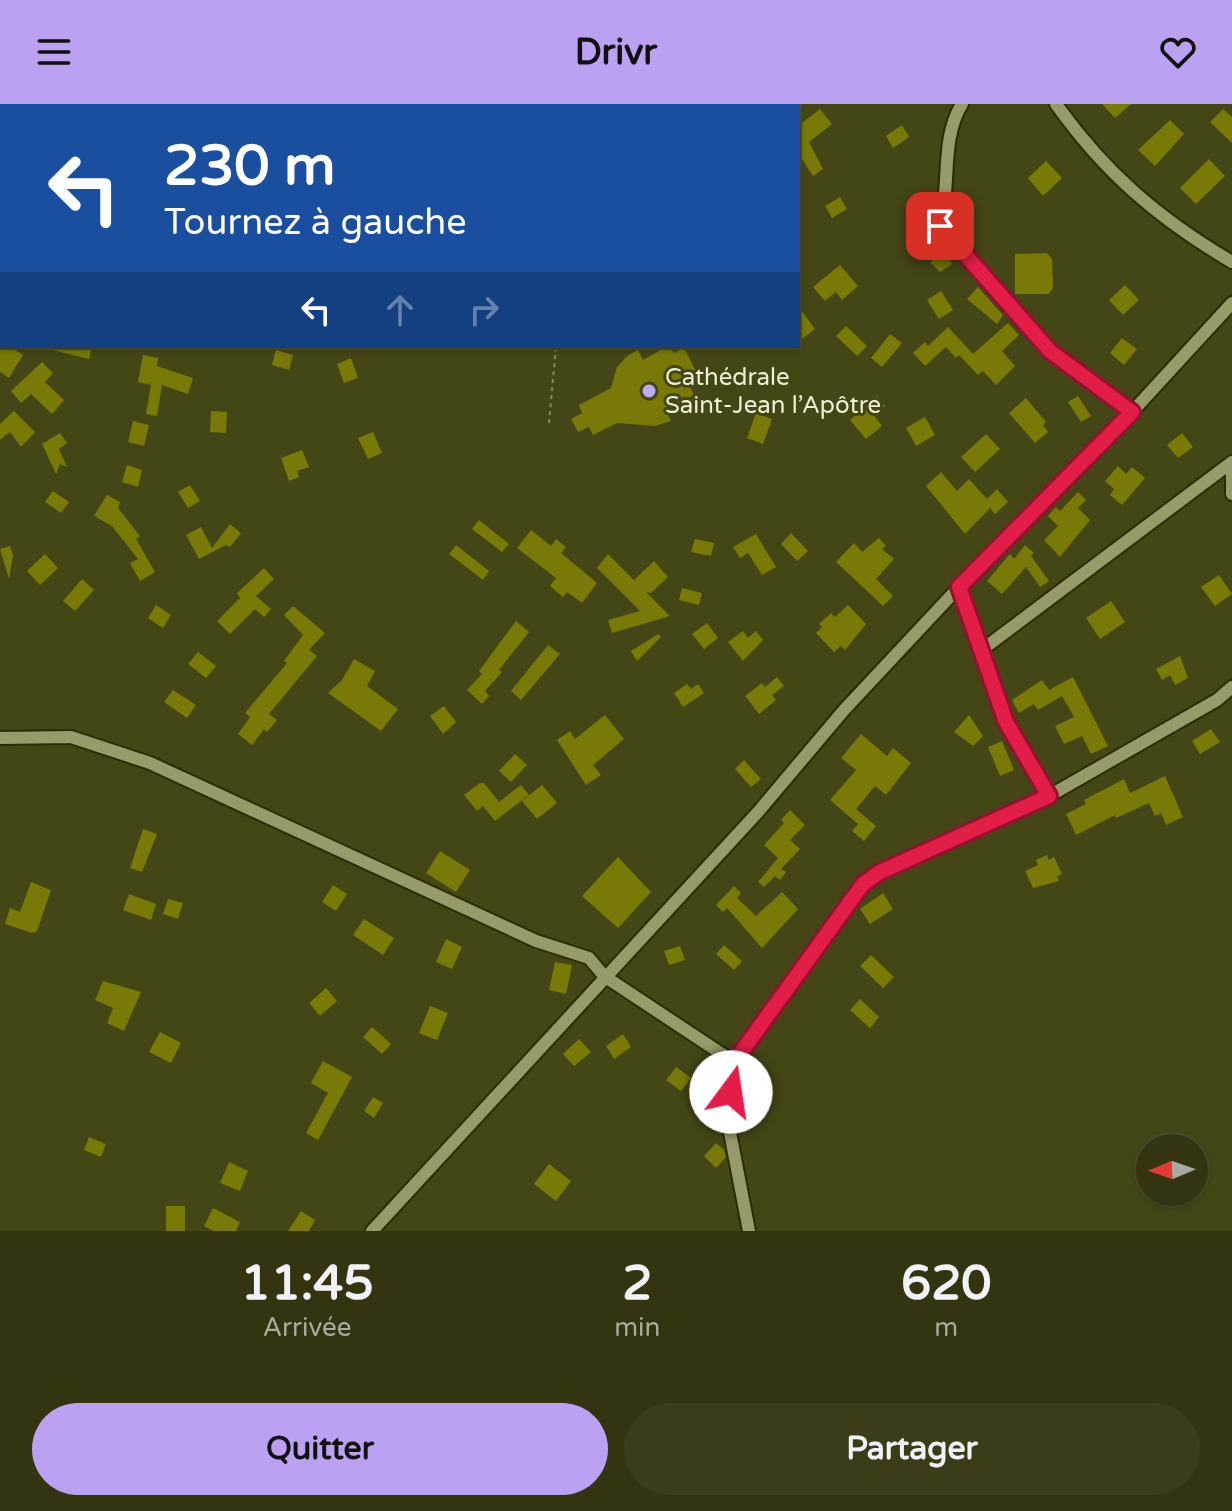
<!DOCTYPE html>
<html lang="fr">
<meta charset="utf-8">
<style>
body{margin:0;font-family:"Varela Round",sans-serif;background:#3c3c19;color:#f1f3f6;height:100vh;display:flex;flex-direction:column;font-size:30px;white-space:nowrap}
*{box-sizing:border-box;margin:0}
p{font-size:26px;color:#a9aa9f}
.icon{flex:none;width:44px;height:44px;fill:none;stroke:currentColor;stroke-width:2;stroke-linecap:round;stroke-linejoin:round}
.map{position:relative;height:1127px;overflow:hidden}
.details{display:flex;flex-direction:column;background:#343410;flex:1}
.details>*{flex:none}
.guide{position:absolute;left:0px;top:0px;width:800px;height:244px;box-shadow:0 2px 6px #0004,0 0 0 2px #4e4f30;background:#1a4fa0;color:#fff;overflow:hidden}
.needle{width:52px;rotate:268deg}
.tools{position:absolute;left:1136px;top:1030px;display:grid;gap:16px}
.tools a{display:grid;place-items:center;width:72px;height:72px;border-radius:50%;background:#343410;box-shadow:0 2px 6px #0004,0 0 0 2px #4e4f30;font-size:40px}
.pin{position:absolute;display:grid;place-items:center;width:68px;height:68px;color:#fff;margin:-34px;border-radius:16px;box-shadow:0 4px 12px #0006}
.me{position:absolute;width:88px;margin:-44px;rotate:14deg;stroke-linejoin:round;filter:drop-shadow(0 0 6px #0008)}
.turn{display:flex;align-items:center;gap:28px;height:168px;padding:0 32px;font-size:36px}
.turn .icon{width:104px;height:104px;stroke-width:2.5}
.turn b{display:block;font-size:56px;line-height:68px}
.lanes{display:flex;align-items:center;height:76px;padding:0 32px;background:#0003;justify-content:center;gap:40px;direction:ltr}
.lanes .off{opacity:.35}
.eta{display:flex;justify-content:space-evenly;align-items:center;height:136px;text-align:center}
.eta b{font-size:48px;font-weight:700;line-height:56px}
.cta{display:flex;gap:16px;margin-top:auto;padding:16px 32px}
.cta a{flex:1;height:92px;border-radius:48px;background:#bca0f2;color:#111;font-size:32px;font-weight:700;line-height:92px;text-align:center}
.cta a+a{background:#3c3c19;color:#f1f3f6}
header{display:flex;justify-content:space-between;align-items:center;height:104px;padding:0 32px;background:#bca0f2;color:#111;font-size:36px;font-weight:700}
.map>svg:first-child{display:block}
.building{fill:#787906}
.lines{fill:none;stroke-linecap:round;stroke-linejoin:round}
.street-casing{stroke:#2b2b07;stroke-width:16}
.path{stroke:#84855e;stroke-width:2;stroke-dasharray:4 4;stroke-linecap:butt}
.street{stroke:#989a69;stroke-width:12}
.route-casing{stroke:#92132f;stroke-width:20}
.route{stroke:#e11d48;stroke-width:14}
.poi-dot{fill:#b6acf8;stroke:#454616;stroke-width:3}
.labels{text-anchor:middle;stroke-width:6;stroke-linejoin:round;paint-order:stroke}
.poi-label{font-size:24px;fill:#eef0d6;stroke:#454616;text-anchor:start}
</style>
<header><svg class="icon" aria-label="menu" viewBox="0 0 24 24"><path d="M4 6h16M4 12h16M4 18h16"/></svg>Drivr<svg class="icon" aria-label="heart" viewBox="0 0 24 24"><path d="M12 20l-8-8c-3-5 5-10 8-4 3-6 11-1 8 4z"/></svg></header>
<div class="map">
<svg width="1232" height="1127" viewBox="0 0 1232 1127">
<rect width="100%" height="100%" fill="#454616"/>
<path class="building" d="M1102,0h29l-16,14z
M820,5l12,15 -23,18 14,27 -10,7 -15,-23v-27z
M1223,5l9,8v26l-22,-21z
M1170,16l14,14 -29,32 -17,-16z
M902,21l7,12 -16,11 -7,-12z
M1209,55l16,17 -29,28 -16,-16z
M1046,57l16,17 -19,18 -15,-18z
M840,93l7,12 -15,9 -7,-12z
M945,149l7,11 -12,8 -10,-10z
M1047,149l5,6 1,29 -4,6h-34v-40z
M840,161l18,21 -16,14 -6,-8 -11,9 -12,-14z
M1125,181l14,15 -16,15 -14,-15z
M978,183l25,28 -6,9 -30,-25z
M941,187l12,19 -14,9 -12,-19z
M798,202l17,23 -13,10 -4,-5z
M1008,219l11,12 -17,16 13,15 -19,19 -13,-14 -5,4 -19,-20 -3,3 -10,-11 -21,19 -12,-13 12,-11 3,4 20,-19 25,27z
M846,222l21,20 -10,10 -21,-20z
M890,230l12,9 -20,24 -11,-9z
M1122,234l15,11 -13,16 -14,-12z
M0,242h9l14,9 -14,23 -9,-6z
M53,242h39l-3,13 -36,-9z
M668,242l6,7 10,-5 17,33 -11,6 4,8 -28,15 5,11 -16,5 -38,-3 -24,12 -4,-8 -11,5 -7,-13 11,-6 -3,-8 32,-17 6,-21 10,-11 11,-6 5,10z
M276,246l17,5 -4,15 -17,-5z
M143,251l15,3 -1,8 36,12 -5,16 -26,-9 -5,31 -11,-2 5,-29 -13,-3z
M351,254l7,20 -14,5 -7,-19z
M42,258l11,11 -8,9 19,18 -12,14 -21,-20 -10,9 -10,-12z
M877,292l8,10 -12,8 9,12 -16,13 -16,-19z
M1078,292l13,20 -10,6 -13,-20z
M1026,294l20,24 -3,3 5,7 -13,11 -26,-30z
M14,307l21,21 -14,15 -11,-15 -10,8v-16z
M211,307l16,1 -1,21 -16,-1z
M756,309l16,6 -9,25 -16,-6z
M925,313l10,18 -19,11 -10,-18z
M133,317l16,4 -5,21 -16,-4z
M373,328l9,21 -14,6 -10,-21z
M60,329l7,10 -8,6 8,18 -7,-3 -4,10 -14,-30z
M1182,329l11,14 -15,11 -11,-13z
M986,330l14,15 -25,23 -14,-15z
M302,346l7,17 -12,4 2,6 -10,4 -8,-23z
M127,361l15,5 -4,17 -16,-5z
M1118,362l8,8 6,-7 13,11 -23,27 -12,-10 4,-6 -9,-8z
M941,368l16,19 12,-12 18,20 10,-10 11,13 -13,12 -5,-6 -25,26 -39,-48z
M190,381l10,16 -12,7 -10,-16z
M53,387l16,11 -8,11 -16,-11z
M1078,388l8,8 -8,8 12,12 -30,37 -16,-17 14,-14 -10,-10 8,-9 4,4z
M107,391l13,7 -2,6 22,28 -4,3 19,33 -15,9 -10,-18 8,-4 -26,-33 -18,-10z
M479,416l30,24 -7,8 -30,-23z
M230,420l11,9 -11,14 -4,-2 -27,14 -13,-24 15,-8 11,21z
M531,426l20,16 5,-7 10,8 -5,6 36,30 -15,20 -15,-11 -4,5 -13,-11 6,-8 -39,-30z
M791,429l17,18 -11,10 -16,-17z
M756,430l20,33 -14,8 -14,-22 -8,5 -7,-11z
M879,434l7,8 -4,3 12,10 -18,20 17,17 -10,10 -47,-44 18,-19 8,9z
M695,435l19,4 -3,13 -20,-4z
M456,441l33,26 -6,9 -34,-26z
M1025,441l9,8 -3,3 18,25 -9,6 -14,-20 -24,27 -15,-13 23,-27 4,5z
M10,442l3,9 -4,24 -9,-30z
M45,450l13,14 -18,17 -13,-14z
M608,450l26,26 20,-19 14,16 -17,16 -5,-1 24,24 -58,17 -4,-13 32,-9 -43,-43z
M264,464l10,11 -18,17 15,13 -7,8 -9,-8 -25,25 -13,-13 23,-23 -3,-5z
M1219,471l13,19 -17,12 -14,-19z
M82,475l12,11 -19,21 -12,-10z
M682,484l20,5 -3,12 -20,-5z
M1111,497l14,21 -25,17 -14,-21z
M156,501l15,10 -8,13 -15,-10z
M848,501l18,19 -21,26 -4,-4 -7,6 -18,-19 6,-6 -3,-3 12,-11 4,4z
M293,502l32,27 -16,17 8,6 -48,58 8,6 -10,12 -3,-3 -12,16 -14,-11 12,-17 -5,-4 42,-50 -3,-2 19,-26 -19,-20z
M516,517l13,11 -30,38 3,2 -17,19 4,5 -7,8 -15,-14 15,-16 -3,-3z
M707,519l11,15 -14,11 -12,-15z
M743,527l5,7 8,-7 7,9 -20,21 -15,-19z
M658,530l3,3 -24,24 -6,-10z
M548,541l12,9 -39,46 -10,-9z
M198,548l18,14 -10,12 -18,-14z
M1180,552l8,22 -13,7 -5,-10 -8,5 -6,-11z
M354,555l21,12 -8,15 31,23 -17,22 -53,-38 14,-13z
M777,573l7,9 -12,9 4,5 -17,14 -14,-18 17,-13 3,4z
M1073,573l35,69 -17,8 -9,-18 -18,8 -9,-18 19,-9 -12,-21 -24,14 -4,-6 -15,9 -7,-13 30,-20 7,10z
M687,580l4,5 7,-5 6,9 -21,14 -9,-14z
M173,586l23,15 -9,13 -23,-16z
M444,602l12,16 -13,12 -13,-18z
M605,611l19,24 -31,26 8,10 -15,10 -29,-45 13,-9 5,8z
M969,611l14,21 -10,10 -19,-14z
M1211,625l9,13 -20,12 -8,-13z
M861,630l26,22 6,-8 18,15 -25,32 -11,-9 -19,23 20,17 -12,15 -12,-10 6,-7 -28,-24 26,-30 -15,-12z
M1002,637l12,29 -14,6 -12,-29z
M515,650l12,11 -16,17 -12,-11z
M744,656l17,19 -10,8 -16,-18z
M1165,672l18,41 -17,8 -5,-12 -6,3 -6,-13 -33,15 -1,-3 -39,20 -10,-21 20,-10 -2,-4 40,-21 6,14z
M480,679h4l15,19 22,-17 8,10 -34,26 -12,-15 -6,5 -13,-16z
M542,681l15,18 -20,16 -15,-18z
M790,706l15,15 -15,15 10,9 -19,20 5,3 -6,8 -5,-4 -11,11 -6,-5 20,-24 -14,-13 20,-22 -3,-3z
M143,725l14,5 -15,38 -12,-4z
M440,747l30,19 -14,22 -30,-19z
M1047,751l2,5 5,-3 8,17 -5,2 2,5 -26,7 -8,-17 13,-6 -2,-5z
M618,753l33,35 -33,36 -36,-32z
M31,778l20,8 -14,41 -5,2 -27,-9 5,-16 10,4z
M333,781l14,9 -11,17 -14,-9z
M734,782l7,7 -4,5 19,18 26,-24 16,17 -36,39 -35,-40 -4,4 -7,-7z
M883,789l10,16 -23,15 -10,-15z
M129,790l27,10 -5,16 -28,-10z
M168,795l15,4 -5,16 -15,-5z
M364,815l30,19 -11,17 -30,-20z
M446,835l16,8 -10,22 -16,-7z
M724,841l18,16 -8,9 -18,-16z
M680,842l5,14 -16,5 -5,-14z
M871,851l23,22 -11,11 -23,-22z
M555,858l17,3 -6,29 -17,-4z
M103,877l38,11 -17,39 -17,-8 6,-15 -18,-8z
M326,884l11,13 -17,15 -11,-13z
M860,895l19,18 -9,11 -20,-18z
M430,902l18,7 -11,27 -18,-7z
M372,923l19,17 -9,10 -19,-17z
M160,928l21,11 -10,20 -22,-11z
M623,930l8,13 -17,12 -8,-13z
M579,935l12,13 -17,14 -11,-12z
M323,957l29,16 -34,63 -12,-7 22,-40 -17,-10z
M676,963l15,11 -10,13 -15,-11z
M373,993l10,6 -9,15 -10,-7z
M89,1033l17,7 -5,13 -17,-7z
M716,1039l8,7 2,7 -10,11 -12,-12z
M229,1058l19,9 -8,20 -20,-8z
M549,1060l22,17 -15,20 -22,-17z
M166,1102h19v25h-19z
M213,1104l27,14 -4,9h-23l-9,-5z
M301,1107l14,9 -6,11h-21z"/>
<g class="lines">
<g class="street-casing">
<path id="street" d="M128,0l1,2
M962,0c-22,35 -11,83 -22,122l110,125 82,61
M1056,0c49,69 103,115 176,158
M0,192l2,-2
M1232,370v20
M959,483l47,135 43,74
M983,545l249,-187
M0,634l71,-1 79,26 386,178 53,17 15,18 130,86
M372,1127l386,-419 86,-102 115,-123 173,-175 100,-109
M749,1127l-21,-109 6,-60 129,-178 17,-12 169,-76 168,-96 15,-13"/>
</g>
<path class="path" d="M493,0l1,2
M549,319l7,-77"/>
<use href="#street" class="street"/>
</g>
<g class="lines">
<g class="route-casing">
<path id="route" d="M731,988l3,-30 129,-178 17,-12 169,-76 -43,-74 -47,-135 173,-175 -82,-61 -110,-125"/>
</g>
<use href="#route" class="route"/>
</g>
<circle class="poi-dot" cx="649" cy="287" r="8"/>
<g class="labels">
<g class="poi-label">
<text x="665" y="281">Cathédrale<tspan x="665" dy="28">Saint-Jean l’Apôtre</tspan></text>
</g>
</g>
</svg>
<div class="tools">
<a><svg class="needle" viewBox="-14 -14 28 28"><path d="M0-13l5 13h-10z" fill="#e53935"/><path d="M0 13l5-13h-10z" fill="#a9aa9f"/></svg></a>
</div>
<div class="pin" style="left:940px;top:122px;background:#d93025"><svg class="icon" aria-label="arrive" viewBox="0 0 24 24"><path d="M6 21V4h12l-3 4 3 4H6"/></svg></div>
<svg class="me" style="left:731px;top:988px" viewBox="-20 -20 40 40"><circle r="19" fill="#fff"/><path d="M0-13L10 11 0 6-10 11z" fill="#e11d48"/></svg>
<div class="guide">
<div class="turn"><svg class="icon" aria-label="left" viewBox="0 0 24 24"><path d="M17 20v-9H6M10 6l-5 5 5 5"/></svg><div><b>230 m</b>Tournez à gauche</div></div>
<div class="lanes"><svg class="icon" aria-label="left" viewBox="0 0 24 24"><path d="M17 20v-9H6M10 6l-5 5 5 5"/></svg><svg class="icon off" aria-label="ahead" viewBox="0 0 24 24"><path d="M12 20V5M6 11l6-6 6 6"/></svg><svg class="icon off" aria-label="right" viewBox="0 0 24 24"><path d="M7 20v-9h11M14 6l5 5-5 5"/></svg></div>
</div>
</div>
<section class="details">
<div class="eta">
<div><b>11:45</b><p>Arrivée</p></div>
<div><b>2</b><p>min</p></div>
<div><b>620</b><p>m</p></div>
</div>
<div class="cta"><a>Quitter</a><a>Partager</a></div>
</section>
